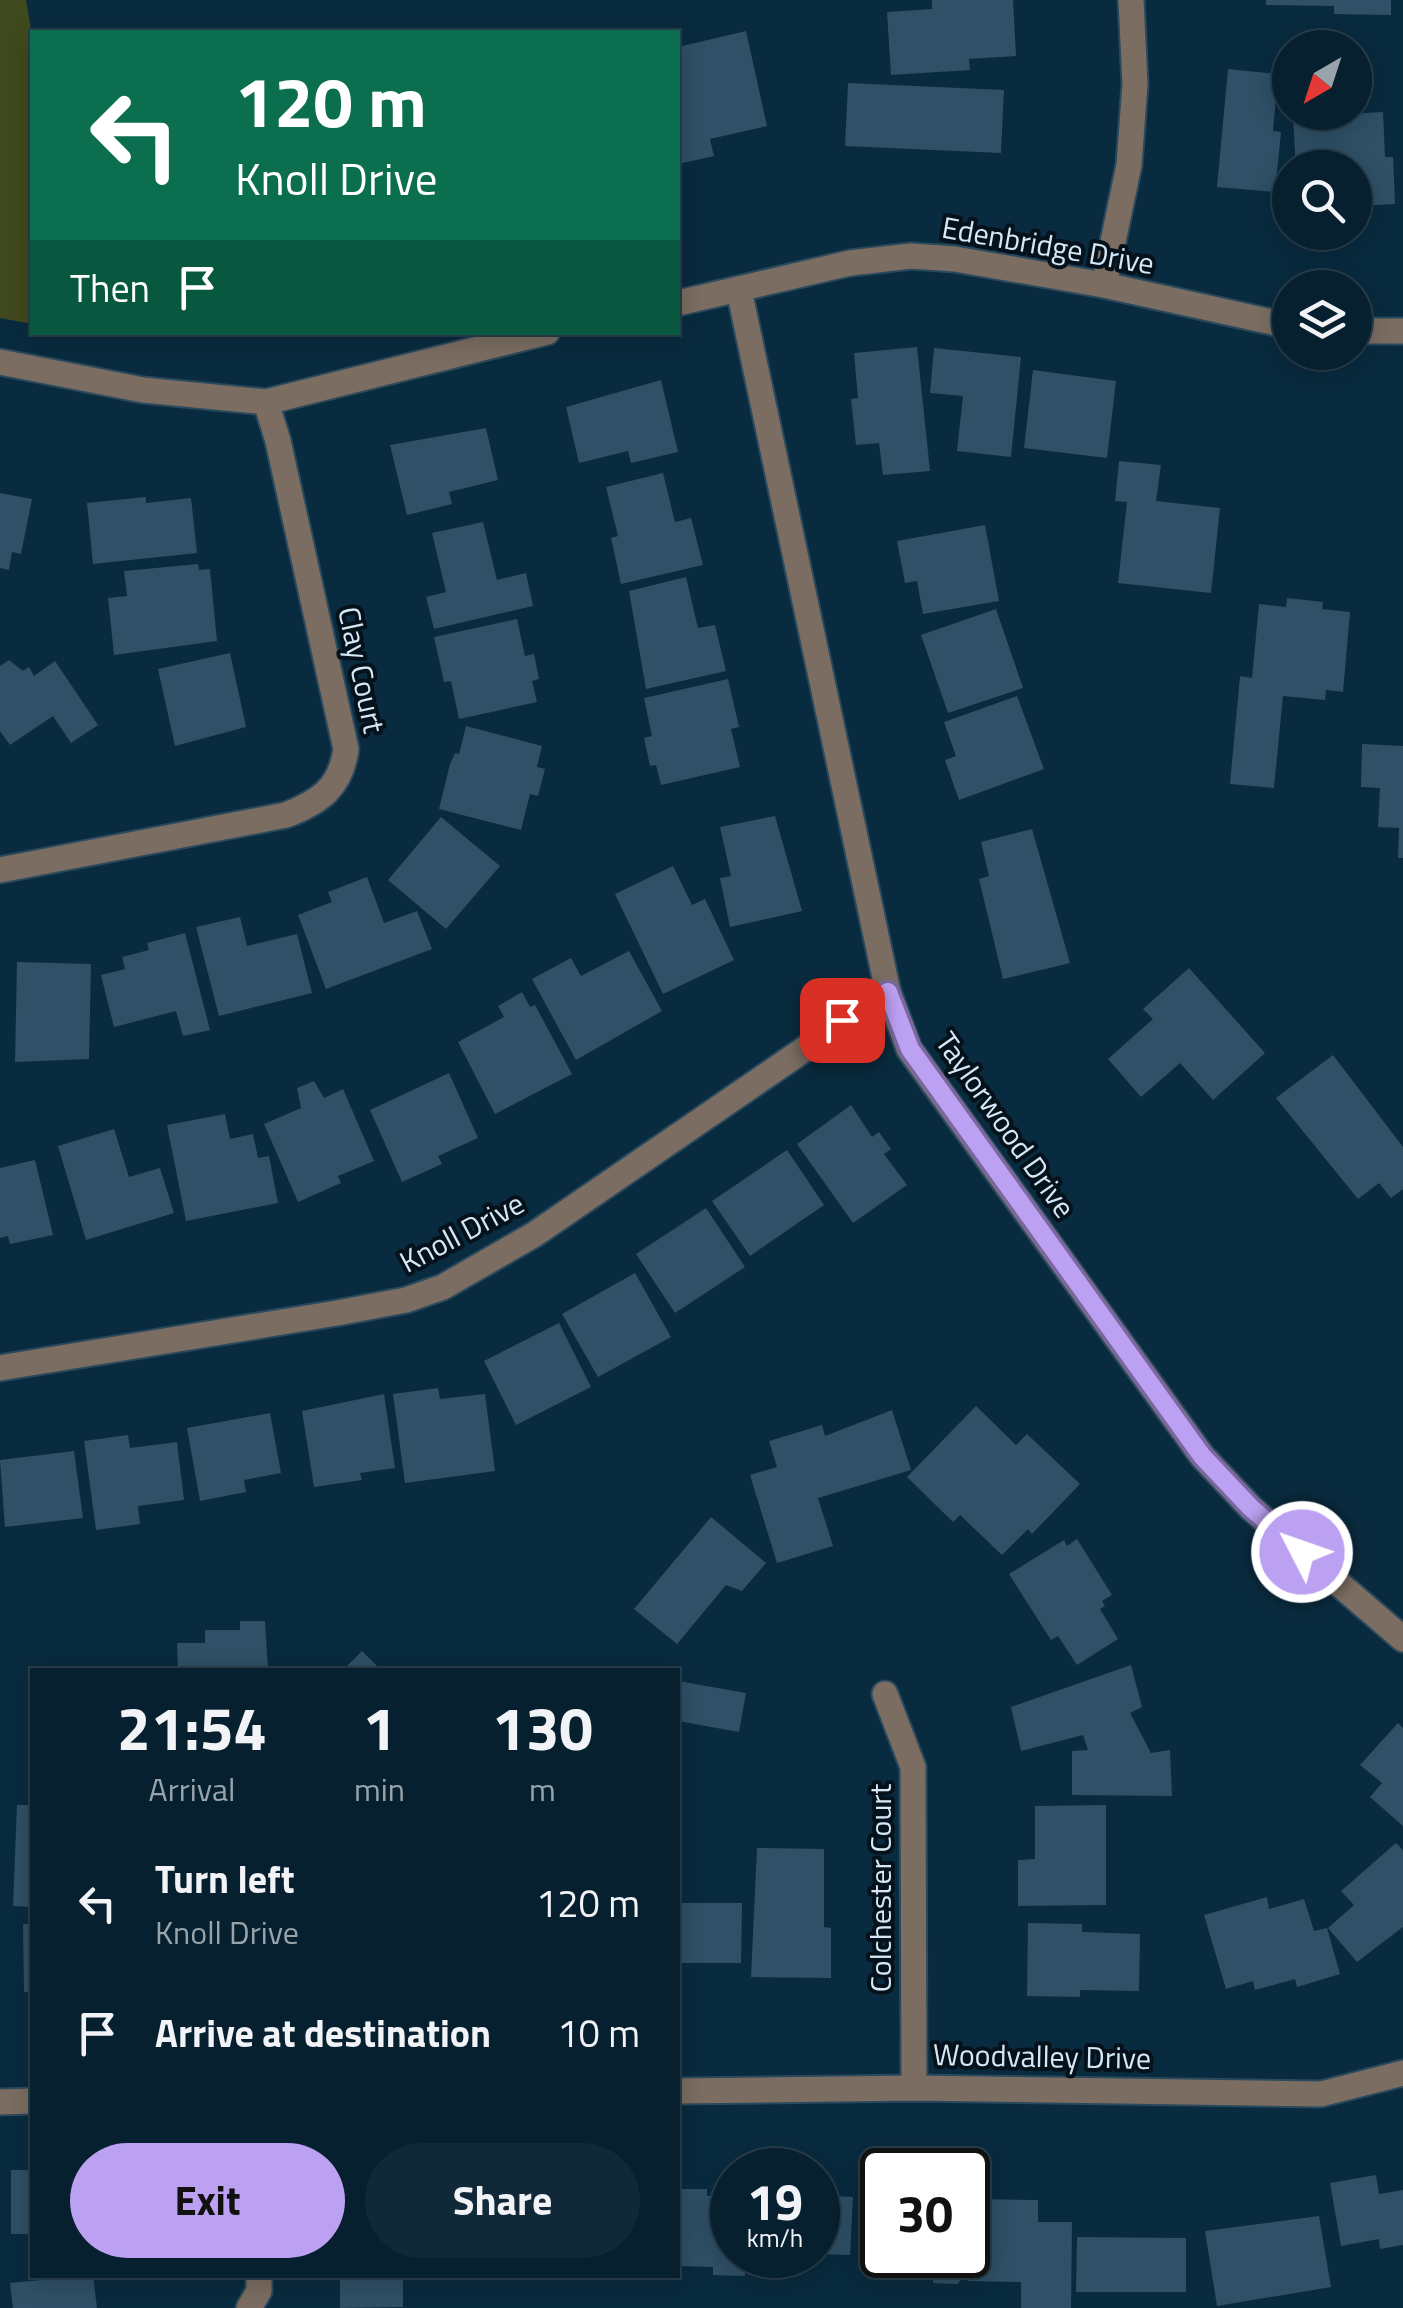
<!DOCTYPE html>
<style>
body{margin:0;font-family:"Titillium Web",sans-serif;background:#102837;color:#f1f3f6;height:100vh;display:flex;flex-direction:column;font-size:38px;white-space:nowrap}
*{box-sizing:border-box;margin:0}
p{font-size:32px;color:#98a3aa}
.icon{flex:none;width:55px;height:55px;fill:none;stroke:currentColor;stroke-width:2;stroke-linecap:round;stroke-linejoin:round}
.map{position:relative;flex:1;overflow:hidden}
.panel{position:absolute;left:30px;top:1668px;width:650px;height:610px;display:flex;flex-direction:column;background:#07202f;border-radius:0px;box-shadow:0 5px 25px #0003,0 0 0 2px #283e4b}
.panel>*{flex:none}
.hud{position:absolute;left:30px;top:30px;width:650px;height:305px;border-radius:0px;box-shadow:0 5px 25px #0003,0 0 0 2px #283e4b;background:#0b6e4f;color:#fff;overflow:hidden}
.needle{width:65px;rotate:219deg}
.fabs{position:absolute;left:1272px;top:30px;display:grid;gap:20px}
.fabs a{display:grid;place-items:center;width:100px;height:100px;border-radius:50%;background:#07202f;box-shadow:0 5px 25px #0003,0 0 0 2px #283e4b;font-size:50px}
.speed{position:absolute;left:710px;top:2148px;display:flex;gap:20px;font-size:50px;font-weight:700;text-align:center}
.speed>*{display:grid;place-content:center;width:130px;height:130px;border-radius:50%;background:#07202f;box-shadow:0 5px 25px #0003,0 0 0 2px #283e4b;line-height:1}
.speed small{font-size:25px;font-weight:400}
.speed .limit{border:5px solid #111;border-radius:15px;background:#fff;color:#111}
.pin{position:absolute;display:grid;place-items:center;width:85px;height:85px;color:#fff;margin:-42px;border-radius:20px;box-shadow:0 5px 15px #0006}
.me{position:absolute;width:110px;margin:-55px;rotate:311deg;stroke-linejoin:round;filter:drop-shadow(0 0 8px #0008)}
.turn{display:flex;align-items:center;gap:35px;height:210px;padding:0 40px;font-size:45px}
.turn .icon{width:130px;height:130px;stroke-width:2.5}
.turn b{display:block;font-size:70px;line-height:85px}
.then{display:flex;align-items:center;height:95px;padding:0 40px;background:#0003;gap:20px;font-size:38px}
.eta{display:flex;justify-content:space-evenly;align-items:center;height:170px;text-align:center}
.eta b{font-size:60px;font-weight:700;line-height:70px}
.action{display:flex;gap:20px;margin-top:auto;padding:20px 40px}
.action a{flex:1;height:115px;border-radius:60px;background:#bca0f2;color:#111;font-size:40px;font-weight:700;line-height:115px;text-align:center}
.action a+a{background:#102837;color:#f1f3f6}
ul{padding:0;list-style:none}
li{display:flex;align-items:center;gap:30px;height:130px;padding:0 40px}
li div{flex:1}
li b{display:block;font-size:38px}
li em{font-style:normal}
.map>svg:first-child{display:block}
.green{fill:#414a1e}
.building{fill:#2f5066}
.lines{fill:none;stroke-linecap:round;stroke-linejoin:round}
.minor-casing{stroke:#2a495c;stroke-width:29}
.minor{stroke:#7b6d62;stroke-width:25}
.route-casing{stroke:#7a689d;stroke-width:25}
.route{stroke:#bca0f2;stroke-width:18}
.labels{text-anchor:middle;stroke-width:8;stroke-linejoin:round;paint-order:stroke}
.street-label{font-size:30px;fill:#d6e8f6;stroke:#05121b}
</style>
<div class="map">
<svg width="1403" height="2308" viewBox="0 0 1403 2308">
<rect width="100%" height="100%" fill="#092b3f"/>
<path class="green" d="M0,0h26l6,35v289l-32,-6z"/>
<path class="building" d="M932,0h81l3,56 -47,3 1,11 -79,5 -4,-63 45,-3z
M1266,0h125v15l-57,-1v-8l-68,-1z
M746,31l21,95 -57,13 4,17 -36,8v-117z
M1228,69l50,5 -5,57 8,1 -6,60 -58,-5z
M848,83l156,7 -3,63 -156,-7z
M1383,112l2,45h8l2,47 -40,2v-38h-59l-3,-51z
M917,347l13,124 -47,4 -4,-32 -23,2 -5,-46 7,-1 -4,-45z
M934,348l87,9 -10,100 -54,-6 6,-55 -33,-3z
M1033,370l83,11 -9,77 -83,-10z
M661,380l17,72 -47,11 -3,-12 -49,12 -13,-56z
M486,428l12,52 -49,12 3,12 -45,11 -17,-70z
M1119,461l42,4 -5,36 64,7 -9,85 -93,-10 9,-81 -12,-1z
M663,473l12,49 16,-4 12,47 -82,19 -10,-46 7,-2 -12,-49z
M0,493l32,6 -11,55 -9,-2 -3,18 -9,-2z
M146,497v6l45,-5 6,55 -104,11 -6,-61z
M483,522l14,58 29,-7 7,33 -99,23 -8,-32 20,-5 -14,-59z
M985,525l14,76 -76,13 -6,-33 -12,2 -8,-42z
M198,564l1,6 11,-1 7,72 -103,14 -6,-57 19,-2 -3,-25z
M686,577l12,51 17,-3 11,46 -80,18 -17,-98z
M1287,598l36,4 -1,7 28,3 -7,80 -17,-2 -1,10 -42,-4 -9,92 -44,-4 10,-108 12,2 7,-74 27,3z
M996,609l27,79 -75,25 -27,-78z
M517,619l8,37 9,-2 5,25 -7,2 5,21 -78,17 -8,-38 -7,1 -10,-45z
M230,653l16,74 -71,19 -17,-77z
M9,660l14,11 6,-4 5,9 21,-15 43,64 -27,18 -18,-27 -43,29 -10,-14v-65z
M728,679l11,48 -8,2 9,38 -79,18 -5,-20 -6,1 -6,-28 8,-2 -8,-38z
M1017,696l27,73 -85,31 -14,-40 11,-4 -12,-34z
M466,726l76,20 -5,21 8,2 -7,27 -8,-2 -9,36 -82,-21 11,-45 5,-11 4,1z
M1362,744l41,2v112h-5l1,-30 -21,-1 2,-39 -19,-1z
M775,816l27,95 -72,16 -10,-49 11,-2 -11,-49z
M441,817l59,49 -54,63 -58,-49z
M1032,829l38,134 -67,16 -24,-100 10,-3 -8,-34z
M673,866l19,39 13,-6 29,61 -71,34 -48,-100z
M367,877l17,46 33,-12 15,38 -106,40 -28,-74 34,-13 -4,-10z
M240,917l7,29 50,-12 15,59 -93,23 -23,-89z
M185,933l25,97 -27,6 -7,-25 -62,16 -13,-52 24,-6 -3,-12 27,-7 -2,-7z
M629,951l33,60 -86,49 -44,-81 39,-21 10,18z
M17,962l74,2 -2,95 -74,3z
M1189,968l76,85 -52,47 -33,-37 -39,34 -33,-38 45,-40 -10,-10z
M522,992l8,15 5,-2 37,69 -77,40 -37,-72 46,-25 -6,-11z
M1333,1055l70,92v42l-12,9 -12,-15 -21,16 -82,-101z
M449,1073l29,65 -40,18 4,8 -40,18 -32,-72z
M314,1081l10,17 19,-9 31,72 -36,15 3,7 -43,19 -34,-78 37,-16 -4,-20z
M851,1105l21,32 7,-5 12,17 -7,5 23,31 -54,38 -56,-79z
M225,1114l5,25 23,-5 5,24 11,-2 9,47 -92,18 -19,-96z
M114,1129l15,48 31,-9 14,45 -88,27 -28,-94z
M787,1150l37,55 -74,51 -38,-55z
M35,1160l18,75 -43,9 -2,-8 -8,2v-70z
M706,1208l39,59 -70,46 -39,-59z
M635,1273l36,64 -73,40 -36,-63z
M559,1323l32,64 -75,38 -32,-64z
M438,1388l2,11 45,-5 10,77 -90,12 -12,-89z
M384,1394l11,74 -35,5 2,7 -48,7 -12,-76z
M976,1406l40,39 11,-11 53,50 -48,50 -4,-5 -26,26 -42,-40 -7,7 -46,-45z
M892,1410l19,60 -93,28 15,48 -56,17 -27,-88 27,-8 -8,-26 53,-16 3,11z
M270,1413l11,60 -37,7 2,12 -46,9 -13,-73z
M128,1435l2,13 47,-6 7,58 -46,6 2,18 -44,6 -12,-89z
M74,1451l9,67 -78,9 -5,-67z
M711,1517l55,46 -24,28 -16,-6 -49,59 -43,-35z
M1077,1539l35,56 -10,6 3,5 -5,3 18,30 -41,26 -19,-29 -7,4 -42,-66 55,-34 3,6z
M240,1621h25l3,49h-90l-1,-27h28v-13h35z
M362,1651l19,19h-38z
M1131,1665l11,42 -12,6 21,40 19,-3 2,46 -100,-1v-44l16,-1 -5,-15 -62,16 -10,-44z
M678,1681l68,12 -7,39 -61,-11z
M1398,1723l5,5v98l-33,-29 12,-14 -22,-18z
M17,1805h15v102l-19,-1z
M1106,1805v100l-88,1v-46l17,-1v-53z
M1396,1843l7,7v77l-46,35 -29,-34 26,-23 -13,-14z
M757,1848l67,1v78l7,1v50l-80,-1z
M1267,1897l2,12 35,-10 10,32 13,-3 13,46 -43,13 -2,-8 -40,11 -2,-9 -27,8 -22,-74z
M678,1903h64l-1,60h-63z
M1028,1923l54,1v8l58,2 -1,57 -59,-1v7l-53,-1z
M23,1924h9v68h-8z
M11,2170h21v64h-21z
M1376,2175l3,19 24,-4v55l-23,4 -1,-10 -38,7 -11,-63z
M864,2186l18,1v68h80v24l-5,5 -24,-1v-4h-25v-10h-49z
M678,2189h29v7h25v59h13v21l-32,-1v-8l-35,-1z
M818,2195l35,2 -3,58 -32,-1z
M969,2199l69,1v22h34l-1,86h-50v-26l-53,-1z
M1319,2216l12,71 -114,19 -12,-75z
M1077,2237l109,1v54h-110z
M93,2275l4,33h-84l-3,-25z
M340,2275h63v32l-63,1z"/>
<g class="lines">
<g class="minor-casing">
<path id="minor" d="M1104,285l25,-120 6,-81 -4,-84
M739,290l149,702 21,57 293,407 49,52 152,131
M678,303l172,-40 61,-7 44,3 149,26 186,41
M1355,331h48
M0,362l143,28 123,12 281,-70
M0,870l286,-55c34,-13 55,-28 60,-66l-68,-308 -12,-39
M0,1368l337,-55 69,-13 37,-13 92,-53 353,-242
M885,1694l28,73 1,321
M678,2091l236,-3 407,6 82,-21
M0,2102l32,-1
M249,2308l10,-17v-16"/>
</g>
<use href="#minor" class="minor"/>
</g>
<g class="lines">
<g class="route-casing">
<path id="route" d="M842,1020l46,-28 22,57 292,407 49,52 51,44"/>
</g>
<use href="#route" class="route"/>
</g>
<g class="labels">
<g class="street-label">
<text transform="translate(1048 246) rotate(10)" y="10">Edenbridge Drive</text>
<text transform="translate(361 670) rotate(78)" y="10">Clay Court</text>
<text transform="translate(1005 1125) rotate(55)" y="10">Taylorwood Drive</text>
<text transform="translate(462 1233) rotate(-28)" y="10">Knoll Drive</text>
<text transform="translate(881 1888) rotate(-90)" y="10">Colchester Court</text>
<text transform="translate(1042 2057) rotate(1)" y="10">Woodvalley Drive</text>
</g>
</g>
</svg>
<div class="fabs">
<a><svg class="needle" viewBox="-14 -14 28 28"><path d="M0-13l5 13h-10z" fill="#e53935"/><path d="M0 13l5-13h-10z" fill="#98a3aa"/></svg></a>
<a><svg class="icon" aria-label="search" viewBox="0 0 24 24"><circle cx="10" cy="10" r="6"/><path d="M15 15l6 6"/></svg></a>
<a><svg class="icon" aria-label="layers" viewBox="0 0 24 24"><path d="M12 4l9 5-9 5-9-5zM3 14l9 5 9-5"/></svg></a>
</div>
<div class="speed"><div>19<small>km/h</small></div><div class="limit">30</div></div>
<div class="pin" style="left:842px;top:1020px;background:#d93025"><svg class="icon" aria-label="arrive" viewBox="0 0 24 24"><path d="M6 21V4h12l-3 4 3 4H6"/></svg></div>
<svg class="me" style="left:1302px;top:1552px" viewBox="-20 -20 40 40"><circle r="17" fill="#bca0f2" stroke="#fff" stroke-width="3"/><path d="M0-11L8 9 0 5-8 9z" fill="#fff"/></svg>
<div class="hud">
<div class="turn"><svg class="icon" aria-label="left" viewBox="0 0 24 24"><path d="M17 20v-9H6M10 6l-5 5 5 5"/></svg><div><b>120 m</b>Knoll Drive</div></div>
<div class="then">Then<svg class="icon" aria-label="arrive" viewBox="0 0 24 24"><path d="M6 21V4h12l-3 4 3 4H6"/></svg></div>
</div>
<section class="panel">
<div class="eta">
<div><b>21:54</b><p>Arrival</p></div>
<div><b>1</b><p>min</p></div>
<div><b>130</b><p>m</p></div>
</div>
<ul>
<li><svg class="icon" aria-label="left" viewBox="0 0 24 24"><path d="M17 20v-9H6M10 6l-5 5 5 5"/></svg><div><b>Turn left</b><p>Knoll Drive</p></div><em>120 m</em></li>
<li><svg class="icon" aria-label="arrive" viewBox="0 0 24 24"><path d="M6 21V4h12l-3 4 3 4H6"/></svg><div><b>Arrive at destination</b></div><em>10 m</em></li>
</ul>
<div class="action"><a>Exit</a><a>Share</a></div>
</section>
</div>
